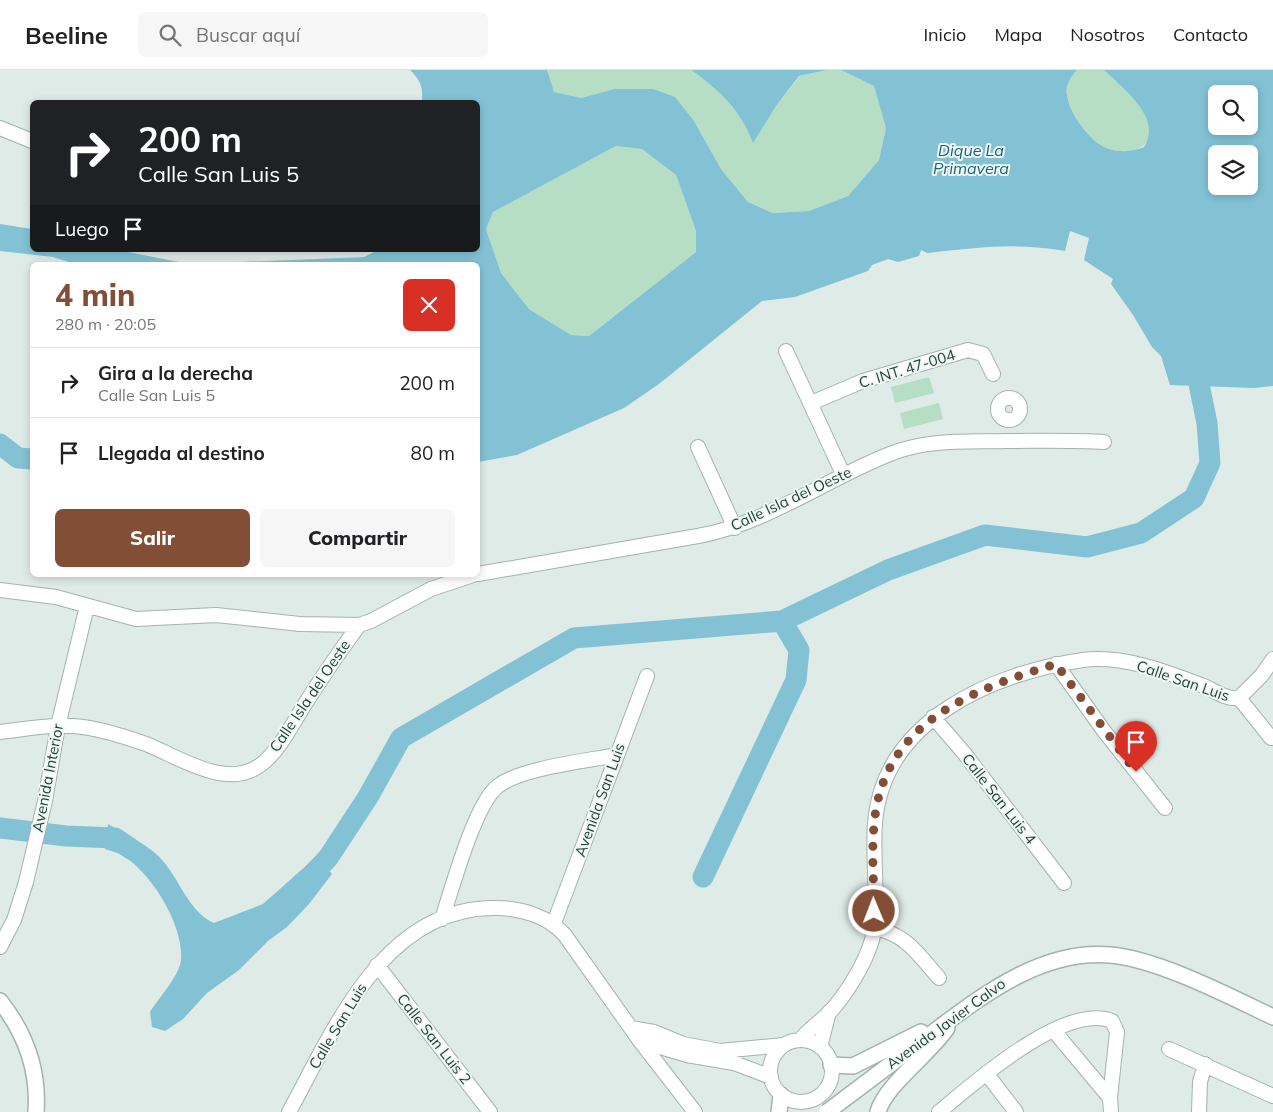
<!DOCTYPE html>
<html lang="es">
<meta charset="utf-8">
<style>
body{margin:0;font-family:Mulish,sans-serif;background:#f6f6f6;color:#202124;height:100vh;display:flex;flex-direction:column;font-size:19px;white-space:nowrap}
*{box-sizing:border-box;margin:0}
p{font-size:16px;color:#757577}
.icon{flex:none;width:28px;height:28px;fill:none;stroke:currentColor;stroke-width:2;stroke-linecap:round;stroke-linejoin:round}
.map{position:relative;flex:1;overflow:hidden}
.details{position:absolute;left:30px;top:192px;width:450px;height:315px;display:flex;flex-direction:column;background:#fff;border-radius:8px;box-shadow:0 2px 8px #0003}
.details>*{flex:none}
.guide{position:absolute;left:30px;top:30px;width:450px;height:152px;border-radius:8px;box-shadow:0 2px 8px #0003;background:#202124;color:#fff;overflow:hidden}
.buttons{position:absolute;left:1208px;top:15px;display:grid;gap:10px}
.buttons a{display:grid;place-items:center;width:50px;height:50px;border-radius:8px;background:#fff;box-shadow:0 2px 8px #0003;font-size:25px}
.pin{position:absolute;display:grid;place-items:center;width:42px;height:42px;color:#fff;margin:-51px -21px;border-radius:50% 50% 50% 0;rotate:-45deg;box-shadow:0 0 5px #0007}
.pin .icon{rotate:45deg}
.me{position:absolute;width:55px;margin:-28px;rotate:359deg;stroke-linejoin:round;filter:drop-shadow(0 0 4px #0008)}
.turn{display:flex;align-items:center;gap:18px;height:105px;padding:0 25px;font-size:22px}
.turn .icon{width:65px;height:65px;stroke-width:2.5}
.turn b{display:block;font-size:35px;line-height:42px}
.then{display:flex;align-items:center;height:48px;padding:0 25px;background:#0003;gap:10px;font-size:19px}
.round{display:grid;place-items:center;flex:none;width:52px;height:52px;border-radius:8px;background:#f6f6f6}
.head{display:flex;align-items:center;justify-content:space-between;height:85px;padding:0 25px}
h1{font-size:30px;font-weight:800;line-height:38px;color:#834e36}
.primary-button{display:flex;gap:10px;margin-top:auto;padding:10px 25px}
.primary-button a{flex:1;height:58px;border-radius:8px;background:#834e36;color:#fff;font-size:20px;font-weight:800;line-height:58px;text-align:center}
.primary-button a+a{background:#f6f6f6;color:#202124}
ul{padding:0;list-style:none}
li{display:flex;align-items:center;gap:15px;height:70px;padding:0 25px;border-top:1px solid #e0e0e0}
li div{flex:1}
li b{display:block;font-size:19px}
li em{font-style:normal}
header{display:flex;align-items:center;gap:30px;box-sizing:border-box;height:70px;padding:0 25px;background:#fff;border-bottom:1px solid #e0e0e0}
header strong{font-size:24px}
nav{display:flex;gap:28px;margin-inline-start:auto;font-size:18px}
.search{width:350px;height:45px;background:#f6f6f6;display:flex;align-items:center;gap:12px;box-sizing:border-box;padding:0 18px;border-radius:8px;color:#757577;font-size:19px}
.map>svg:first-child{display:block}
.green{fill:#b6dec4}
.water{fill:#83c2d5;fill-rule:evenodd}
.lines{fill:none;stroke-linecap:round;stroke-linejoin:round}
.river{stroke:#83c2d5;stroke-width:21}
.minor-casing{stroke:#a2b3af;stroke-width:16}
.tertiary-casing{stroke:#a2b3af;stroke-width:18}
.minor{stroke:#fff;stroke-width:14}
.tertiary{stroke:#fff;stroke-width:15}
.tertiary-bridge-casing{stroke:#a2b3af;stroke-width:18;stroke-linecap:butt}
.tertiary-bridge{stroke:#fff;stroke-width:15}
.route{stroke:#834e36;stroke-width:9;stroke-dasharray:0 16.2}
.labels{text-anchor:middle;stroke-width:4;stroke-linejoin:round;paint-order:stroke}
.street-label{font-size:15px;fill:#1f3c37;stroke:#f0f8f4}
.water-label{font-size:16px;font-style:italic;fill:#16637c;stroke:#f0f8f4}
</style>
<header>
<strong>Beeline</strong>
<div class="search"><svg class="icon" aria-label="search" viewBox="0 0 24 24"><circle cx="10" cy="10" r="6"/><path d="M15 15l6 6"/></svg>Buscar aquí</div>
<nav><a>Inicio</a><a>Mapa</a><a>Nosotros</a><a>Contacto</a></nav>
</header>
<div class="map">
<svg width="1273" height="1042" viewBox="0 0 1273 1042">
<rect width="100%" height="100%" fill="#dfebe7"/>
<path class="green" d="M547,0h144l22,14 34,41 29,-19 24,-30 27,-6h14l33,16 12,42 -7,32 -31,36 -39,15 -36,2 -25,-11 -27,-33 -27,-48 -80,-32 -33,9 -28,-6z
M1076,0h28c14,14 35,29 43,48 14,34 -25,40 -47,27 -12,-7 -32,-37 -33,-50 -2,-9 4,-18 9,-25z
M616,76l26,3 34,26 20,56v21l-107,84 -18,-1 -42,-26 -28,-36 -15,-44 7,-17z
M929,307l5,16 -39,10 -4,-16z
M939,333l4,16 -39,10 -4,-16z"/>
<path class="water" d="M410,0h137l7,22 27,6 33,-9h39l22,8 19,24 27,48 27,33 25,11 36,-2 39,-15 31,-36 7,-32 -12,-42 -33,-16h236c-6,6 -12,16 -10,25 2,16 19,40 32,49 13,9 31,9 45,3 19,-30 -21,-58 -40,-77h169v316l-19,2 -84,-3 -9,-29 -9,-9 -19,-32 -22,-31 2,-5 -29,-19 5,-22 -19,-7 -5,20c-50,-9 -88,-3 -138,2l-6,-3 -2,6 -21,6 -10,-3 -16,6 -4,6 -73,26 -33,4 -103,83 -35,24 -107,47 -39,7v-197h-400l-25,-8 -53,-6v-27l32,5v21h86l71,14 175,-7 14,-7h100v-148h-56c1,-15 -1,-21 -12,-32zM1216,24h33v32h-33zM616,76l26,3 34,26 20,56v21l-107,84 -18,-1 -42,-26 -28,-36 -15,-44 7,-17zM1216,84h33v32h-33z
M691,0h136l-28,6 -23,30 -23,37c-11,-31 -35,-55 -62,-73z
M108,754c15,9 33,17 47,29 23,19 31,58 59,70l49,-19 54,-48 15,18 -23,30 -22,23 -19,14 -29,29 -32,23 -24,26 -18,12 -13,-4 -2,-15c8,-13 30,-37 31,-52 3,-35 -31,-90 -61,-106 -4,-2 -10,-3 -15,-5z"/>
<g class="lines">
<path class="river" d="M0,374l18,14 14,1
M782,551l106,-51 97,-35 102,12 54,-14 53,-35 16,-35 -3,-40 -8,-39
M0,758l66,8 49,2 16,11
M304,813l24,-25 40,-61 33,-59 173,-100 208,-17 17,29 -3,30 -93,197"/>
<g class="minor-casing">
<path id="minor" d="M0,58l32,13
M786,281l57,123
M998 339a11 11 0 1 1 22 0a11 11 0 1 1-22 0Z
M811,333l52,-22 105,-31 15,4 10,20
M698,377l37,81
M478,504l220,-38c68,-12 128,-57 192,-82 37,-15 76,-12 116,-13 33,0 65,-1 98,1
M0,520l56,7 80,22 80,-4 84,9 59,1 12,-4 60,-32 42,-14
M1056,594l48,67 61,77
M1239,628l32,40
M933,647l31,36 100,130
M0,662c27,-3 57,-9 83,-5 21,3 43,10 63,17 33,13 83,48 117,19 18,-15 30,-40 42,-59 17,-27 35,-53 54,-79
M442,849c10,-30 33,-116 56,-133 23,-18 88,-25 118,-31
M554,853l93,-247
M875,858c32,7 43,26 64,50
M0,877l14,-27 12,-38 19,-81 13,-75 29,-120
M377,895l113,147
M631,958l23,4 29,12 37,7 64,-6
M1054,961l56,67
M800,970c9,-11 20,-18 30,-28 17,-19 35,-48 42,-72 8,-30 0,-82 3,-117 8,-103 118,-150 208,-163 40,-5 81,11 118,25 12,4 24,15 38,13l23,-23 11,-16
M770 1001a31 31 0 1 1 62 0a31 31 0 1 1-62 0Z
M640,971l47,14 47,8 37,14
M820,977l9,-35
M1169,979l104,47
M986,1003l30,39
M289,1042c45,-82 95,-206 207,-204 25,0 51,8 68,26l76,107 55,71
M939,1042c35,-29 126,-110 173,-91l5,11 -7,66 1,14
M1199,1042l1,-30 5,-18"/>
</g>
<g class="tertiary-casing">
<path id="tertiary" d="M0,931c26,33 39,69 36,111
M831,995l22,1 68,-34
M843,1030c28,-21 56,-42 85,-64 53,-39 112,-87 182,-81 48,4 119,41 163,62
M779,1042l2,-17
M878,1042c7,-27 52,-58 69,-84"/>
</g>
<use href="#minor" class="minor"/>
<use href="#tertiary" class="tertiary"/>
<g class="tertiary-bridge-casing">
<path id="tertiary-bridge" d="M827,1042l16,-12"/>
</g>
<use href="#tertiary-bridge" class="tertiary-bridge"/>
</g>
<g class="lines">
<path class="route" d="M874,841c0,-35 -4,-72 3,-107 18,-87 104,-117 179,-140l80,108"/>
</g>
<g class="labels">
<g class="street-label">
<text transform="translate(907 299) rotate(-17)" y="5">C. INT. 47-004</text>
<text transform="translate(791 429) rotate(-25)" y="5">Calle Isla del Oeste</text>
<text transform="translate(1183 611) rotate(19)" y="5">Calle San Luis</text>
<text transform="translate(310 626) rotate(-56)" y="5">Calle Isla del Oeste</text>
<text transform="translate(48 708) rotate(-79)" y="5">Avenida Interior</text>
<text transform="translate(999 729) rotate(52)" y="5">Calle San Luis 4</text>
<text transform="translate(600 730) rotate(-70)" y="5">Avenida San Luis</text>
<text transform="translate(946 954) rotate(-36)" y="5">Avenida Javier Calvo</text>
<text transform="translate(338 956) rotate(-59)" y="5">Calle San Luis</text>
<text transform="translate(434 969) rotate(52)" y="5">Calle San Luis 2</text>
</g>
<g class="water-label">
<text x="971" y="86">Dique La<tspan x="971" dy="18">Primavera</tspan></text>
</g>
</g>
</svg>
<div class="buttons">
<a><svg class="icon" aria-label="search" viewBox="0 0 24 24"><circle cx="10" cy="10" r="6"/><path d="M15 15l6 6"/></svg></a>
<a><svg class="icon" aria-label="layers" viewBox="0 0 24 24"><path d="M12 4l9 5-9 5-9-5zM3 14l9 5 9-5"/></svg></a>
</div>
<div class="pin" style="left:1136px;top:702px;background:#d93025"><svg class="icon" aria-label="arrive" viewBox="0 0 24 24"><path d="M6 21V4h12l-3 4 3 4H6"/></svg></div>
<svg class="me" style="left:874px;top:841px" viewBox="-20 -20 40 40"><circle r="17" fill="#834e36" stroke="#fff" stroke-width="3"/><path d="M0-11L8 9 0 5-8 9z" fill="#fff"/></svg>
<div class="guide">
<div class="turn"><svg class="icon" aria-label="right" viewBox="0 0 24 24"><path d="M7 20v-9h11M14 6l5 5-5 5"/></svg><div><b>200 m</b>Calle San Luis 5</div></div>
<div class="then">Luego<svg class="icon" aria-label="arrive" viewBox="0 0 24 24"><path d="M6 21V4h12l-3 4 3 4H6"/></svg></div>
</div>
<section class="details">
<div class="head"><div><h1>4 min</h1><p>280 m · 20:05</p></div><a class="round" style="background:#d93025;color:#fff"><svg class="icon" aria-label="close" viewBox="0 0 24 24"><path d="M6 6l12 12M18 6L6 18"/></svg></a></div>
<ul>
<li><svg class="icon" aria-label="right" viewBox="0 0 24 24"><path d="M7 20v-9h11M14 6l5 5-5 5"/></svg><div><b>Gira a la derecha</b><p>Calle San Luis 5</p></div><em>200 m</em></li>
<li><svg class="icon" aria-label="arrive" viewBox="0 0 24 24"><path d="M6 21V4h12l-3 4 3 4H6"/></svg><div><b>Llegada al destino</b></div><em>80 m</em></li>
</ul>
<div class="primary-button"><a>Salir</a><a>Compartir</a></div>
</section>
</div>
